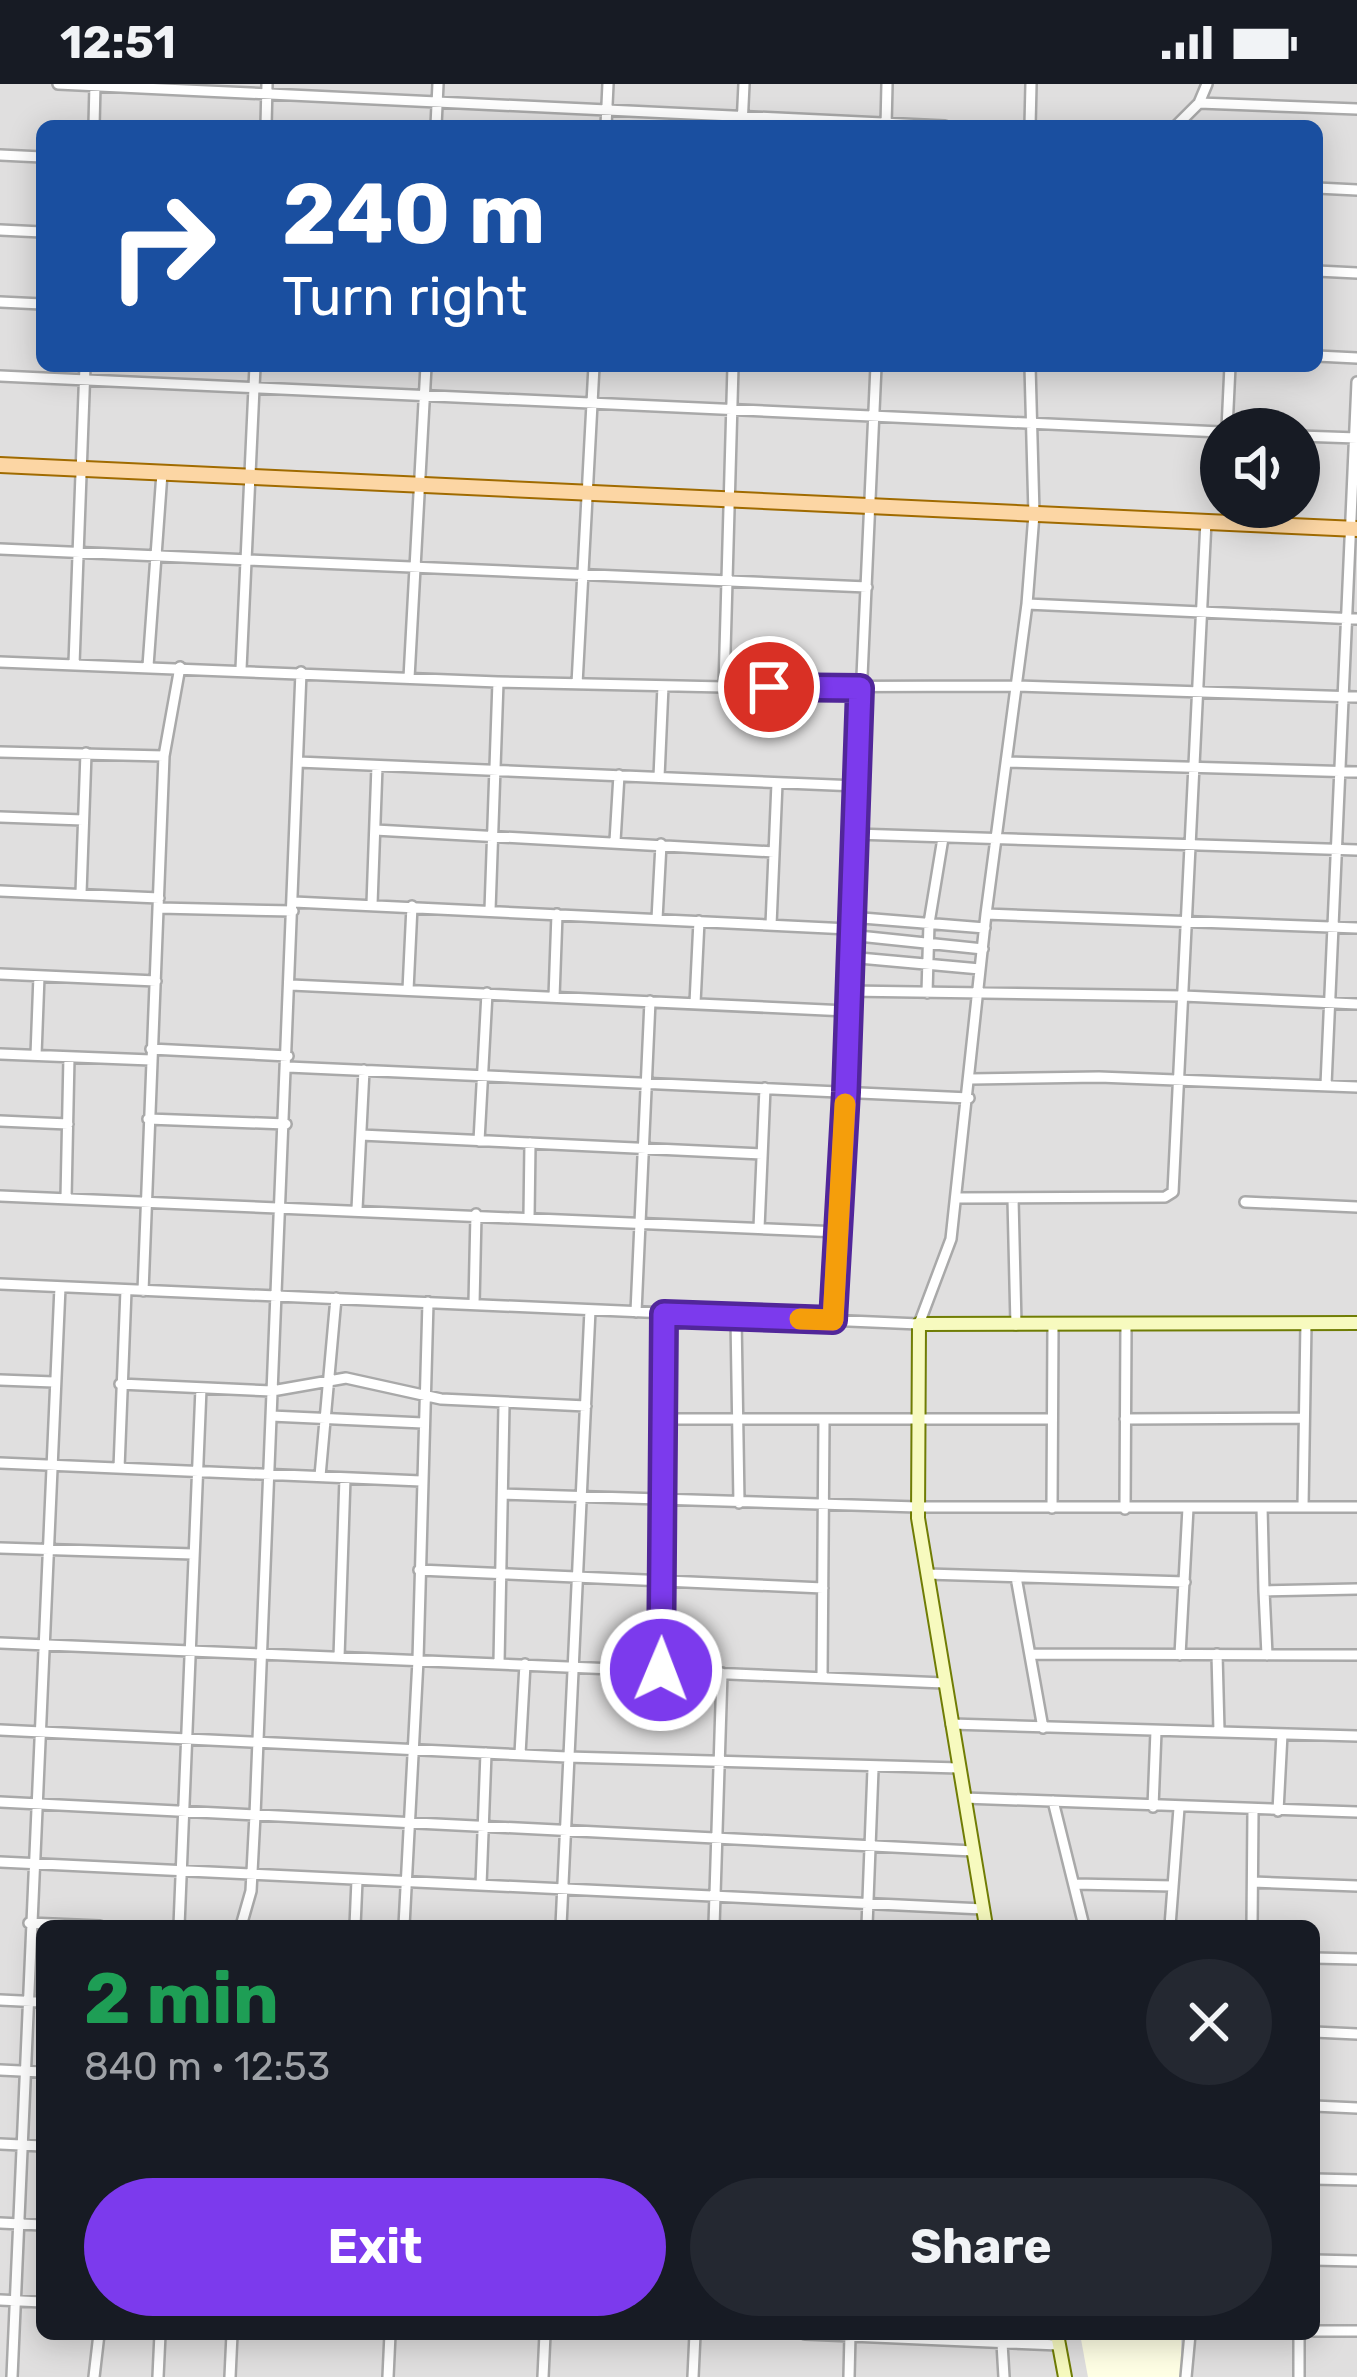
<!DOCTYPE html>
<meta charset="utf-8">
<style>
body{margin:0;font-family:Rubik,sans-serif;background:#242831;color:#f1f3f6;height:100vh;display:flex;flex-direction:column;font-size:45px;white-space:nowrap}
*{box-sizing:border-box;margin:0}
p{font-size:39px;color:#9ea1a6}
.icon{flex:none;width:66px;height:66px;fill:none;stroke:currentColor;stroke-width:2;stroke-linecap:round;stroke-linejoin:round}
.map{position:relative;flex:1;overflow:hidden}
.side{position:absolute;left:36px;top:1836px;width:1284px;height:420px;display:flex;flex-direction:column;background:#171b24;border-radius:18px;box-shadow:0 6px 30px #0003}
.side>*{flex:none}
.guide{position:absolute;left:36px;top:36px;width:1287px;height:252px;border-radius:18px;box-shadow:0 6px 30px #0003;background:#1a4fa0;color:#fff;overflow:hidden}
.tools{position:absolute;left:1200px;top:324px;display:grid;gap:24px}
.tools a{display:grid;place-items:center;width:120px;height:120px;border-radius:50%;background:#171b24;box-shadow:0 6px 30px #0003;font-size:60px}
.pin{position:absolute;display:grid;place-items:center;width:102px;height:102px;color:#fff;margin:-51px;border:6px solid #fff;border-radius:50%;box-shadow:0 3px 12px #0007}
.me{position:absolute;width:132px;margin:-66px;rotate:1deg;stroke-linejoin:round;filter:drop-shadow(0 0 9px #0008)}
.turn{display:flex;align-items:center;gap:42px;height:252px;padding:0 48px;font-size:54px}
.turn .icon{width:156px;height:156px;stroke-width:2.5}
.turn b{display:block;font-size:84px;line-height:102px}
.round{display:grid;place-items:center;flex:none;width:126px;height:126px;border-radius:63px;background:#242831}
.headline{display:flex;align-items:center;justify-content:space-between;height:204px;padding:0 48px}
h1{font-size:72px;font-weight:700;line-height:90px;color:#1e9e55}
.primary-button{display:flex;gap:24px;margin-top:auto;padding:24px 48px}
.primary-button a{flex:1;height:138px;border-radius:72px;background:#7c3aed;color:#fff;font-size:48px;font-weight:700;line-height:138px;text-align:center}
.primary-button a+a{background:#242831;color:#f1f3f6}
.status{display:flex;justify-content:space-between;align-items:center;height:84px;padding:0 60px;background:#171b24;direction:ltr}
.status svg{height:33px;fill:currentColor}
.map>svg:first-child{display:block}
.residential{fill:#e0dfdf;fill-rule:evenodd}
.education{fill:#ffffe5}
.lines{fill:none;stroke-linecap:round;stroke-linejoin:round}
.street-casing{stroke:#a9a9a9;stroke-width:14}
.secondary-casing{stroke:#707d05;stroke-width:16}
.primary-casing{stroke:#a06b00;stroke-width:18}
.street{stroke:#fff;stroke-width:9}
.secondary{stroke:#f7fabf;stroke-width:12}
.primary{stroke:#fcd6a4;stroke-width:14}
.route-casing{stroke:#51269a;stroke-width:30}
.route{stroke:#7c3aed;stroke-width:21}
.slow{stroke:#f59e0b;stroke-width:21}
</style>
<div class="status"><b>12:51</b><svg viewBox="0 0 49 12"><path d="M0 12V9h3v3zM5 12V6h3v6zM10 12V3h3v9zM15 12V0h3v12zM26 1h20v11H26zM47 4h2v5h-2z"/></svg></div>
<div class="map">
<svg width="1357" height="2293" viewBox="0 0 1357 2293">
<rect width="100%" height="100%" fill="#f2efe9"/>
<path class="residential" d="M0,0h1357v2293h-1357zM42,42h1275v240h-1275zM1221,345h78v78h-78zM42,1842h1272v408h-1272z"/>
<path class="education" d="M1080,2250h101v43h-93z"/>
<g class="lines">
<g class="street-casing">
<path id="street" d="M58,0l887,42
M1199,19l158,6
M94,42l1,-42
M266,42l1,-42
M436,42l2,-42
M606,42l2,-42
M742,42l2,-42
M886,42l1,-42
M1030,42l1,-42
M1176,42l23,-23 8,-19
M0,71l42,2
M1317,104l40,2
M0,146l42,2
M1317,187l40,2
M0,218l42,2
M1317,272l40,2
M0,292l1221,56
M1227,345l3,-63
M1299,352l58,2
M0,465l867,38
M1027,520l330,15
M0,578l498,20 226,5 293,-1 340,11
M74,580l11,-298
M148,582l14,-193
M241,585l14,-303
M409,594l17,-312
M577,600l17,-318
M724,603l9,-321
M0,668l164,4
M298,678l559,24
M1008,678l349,10
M659,693l4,-91
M0,733l83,3
M375,746l399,22
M855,750l502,16
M615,757l4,-66
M0,807l159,7
M81,809l5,-140
M294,818l555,27
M372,820l5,-138
M159,824l134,3
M490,826l8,-228
M986,830l371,14
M850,833l135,11
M657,835l4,-75
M771,841l6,-142
M849,851l134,14
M848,873l132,12
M0,890l156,7
M291,901l556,26
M408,906l4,-84
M848,907l335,5 174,8
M927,909l2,-70 14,-85
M554,913l3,-83
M695,919l4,-82
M151,965l137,7
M0,970l151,6
M36,971l3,-79
M288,983l681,31
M971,995l128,-2 258,10
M1326,1001l31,-703
M148,1035l138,5
M0,1037l68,3
M361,1051l401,19
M479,1057l8,-148
M0,1112l839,36
M66,1114l3,-141
M956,1114l209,-1 8,-5 33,-671
M1013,1115l3,126
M1245,1118l112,5
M357,1125l7,-139
M529,1133l1,-74
M759,1144l6,-140
M0,1200l919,40 32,-85 35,-325 41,-310 7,-90 -4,-148
M143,1207l21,-535 16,-89
M474,1220l2,-90
M636,1228l14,-311
M736,1233l3,186
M833,1236l43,-954
M0,1296l54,2
M120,1300l152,7 74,-13 95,21 145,7
M271,1332l152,7
M663,1335h389
M1125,1335l179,-1
M0,1379l421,18
M119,1384l7,-178
M320,1392l16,-178
M503,1410l414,13h440
M1303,1422l3,-183
M1262,1423l2,84 93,-2
M1052,1424l1,-183
M1125,1425l1,-184
M0,1464l193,6
M419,1486l404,18
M927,1490l258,8
M1016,1493l27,151
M1264,1507l3,64
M0,1559l944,40
M1030,1570l327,1
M1217,1570l2,77
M1180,1571l8,-147
M339,1573l6,-179
M499,1579l5,-258
M661,1586l3,-356
M822,1593l2,-257
M951,1640l406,12
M0,1646l567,27 392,11
M520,1670l5,-90
M964,1714l393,14
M1053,1717l31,125
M0,1718l973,49
M1153,1723l3,-76
M1278,1727l4,-77
M0,1778l983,47
M1253,1798l104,4
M1074,1800l99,2
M481,1801l5,-132
M29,1839l71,3
M179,1842l22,-538
M241,1842l10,-35 4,-76 46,-1143
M355,1842l2,-46
M404,1842l14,-266 10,-358
M561,1842l29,-616
M714,1842l8,-253
M867,1842l6,-157
M1170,1842l9,-118
M1252,1842l1,-115
M1314,1874l43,1
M0,1916l42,2
M1314,1948l43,2
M0,1986l42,2
M1314,2022l43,2
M0,2060l42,2
M1314,2095l43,1
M0,2139l42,2
M1314,2176l43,1
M0,2216l42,2
M1314,2247h43
M805,2250l254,11
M1002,2259l2,34
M12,2293l48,-1090
M94,2293l5,-43
M158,2293l2,-43
M230,2293l2,-43
M388,2293l2,-43
M543,2293l2,-43
M693,2293l2,-43
M849,2293l1,-43
M1186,2293l4,-43
M1299,2293v-43"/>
</g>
<g class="secondary-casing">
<path id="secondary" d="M986,1842l-68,-408 1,-194 438,-1
M1057,2250l8,43"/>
</g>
<g class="primary-casing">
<path id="primary" d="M0,381l1357,64"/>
</g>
<use href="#street" class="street"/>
<use href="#secondary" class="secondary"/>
<use href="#primary" class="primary"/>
</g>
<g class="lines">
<g class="route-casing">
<path id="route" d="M661,1586l3,-356 169,6 13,-228 14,-404 -91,-1"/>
</g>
<use href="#route" class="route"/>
<path class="slow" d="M800,1235l33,1 12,-216"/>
</g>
</svg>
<div class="tools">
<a><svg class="icon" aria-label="sound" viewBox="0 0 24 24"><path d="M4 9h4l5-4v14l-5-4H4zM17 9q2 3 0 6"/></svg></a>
</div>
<div class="pin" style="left:769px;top:603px;background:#d93025"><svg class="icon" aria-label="arrive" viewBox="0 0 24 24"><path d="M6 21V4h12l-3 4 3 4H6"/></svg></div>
<svg class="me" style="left:661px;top:1586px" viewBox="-20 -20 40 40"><circle r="17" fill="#7c3aed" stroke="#fff" stroke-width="3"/><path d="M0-11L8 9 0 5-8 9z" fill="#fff"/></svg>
<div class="guide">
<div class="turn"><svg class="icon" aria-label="right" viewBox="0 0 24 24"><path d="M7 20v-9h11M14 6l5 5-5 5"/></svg><div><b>240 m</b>Turn right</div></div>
</div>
<section class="side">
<div class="headline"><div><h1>2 min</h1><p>840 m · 12:53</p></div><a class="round"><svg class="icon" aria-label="close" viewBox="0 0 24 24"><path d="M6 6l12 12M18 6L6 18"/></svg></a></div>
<div class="primary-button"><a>Exit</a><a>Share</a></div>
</section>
</div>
